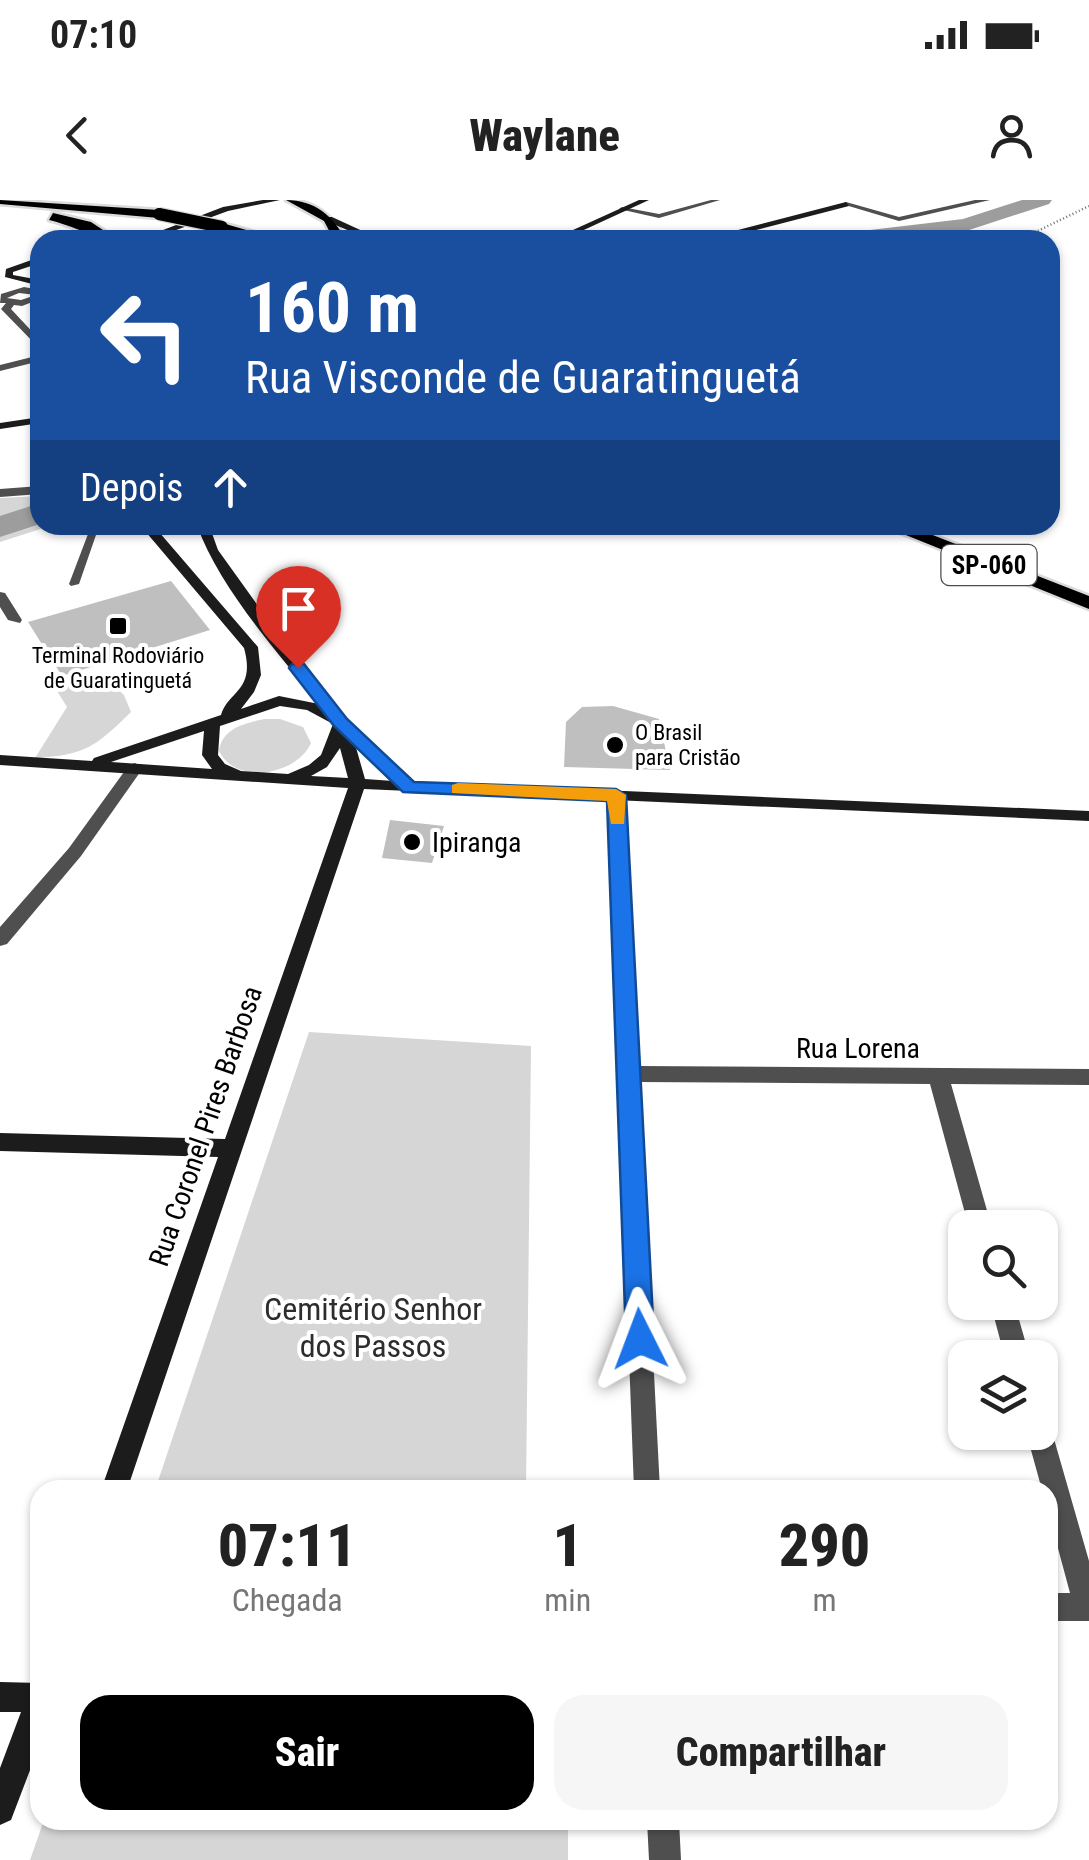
<!DOCTYPE html>
<html lang="pt">
<meta charset="utf-8">
<style>
body{margin:0;font-family:"Roboto Condensed",sans-serif;background:#f6f6f6;color:#222;height:100vh;display:flex;flex-direction:column;font-size:38px;white-space:nowrap}
*{box-sizing:border-box;margin:0}
p{font-size:32px;color:#767676}
.icon{flex:none;width:55px;height:55px;fill:none;stroke:currentColor;stroke-width:2;stroke-linecap:round;stroke-linejoin:round}
.map{position:relative;flex:1;overflow:hidden}
.details{position:absolute;left:30px;top:1280px;width:1028px;height:350px;display:flex;flex-direction:column;background:#fff;border-radius:30px;box-shadow:0 2px 8px #0004}
.details>*{flex:none}
.guide{position:absolute;left:30px;top:30px;width:1030px;height:305px;border-radius:30px;box-shadow:0 2px 8px #0004;background:#1a4fa0;color:#fff;overflow:hidden}
.controls{position:absolute;left:948px;top:1010px;display:grid;gap:20px}
.controls a{display:grid;place-items:center;width:110px;height:110px;border-radius:20px;background:#fff;box-shadow:0 2px 8px #0004;font-size:50px}
.pin{position:absolute;display:grid;place-items:center;width:85px;height:85px;color:#fff;margin:-102px -42px;border-radius:50% 50% 50% 0;rotate:-45deg;box-shadow:0 0 10px #0007}
.pin .icon{rotate:45deg}
.me{position:absolute;width:110px;margin:-55px;rotate:357deg;stroke-linejoin:round;filter:drop-shadow(0 0 8px #0008)}
.turn{display:flex;align-items:center;gap:35px;height:210px;padding:0 50px;font-size:45px}
.turn .icon{width:130px;height:130px;stroke-width:2.5}
.turn b{display:block;font-size:70px;line-height:85px}
.then{display:flex;align-items:center;height:95px;padding:0 50px;background:#0003;gap:20px;font-size:38px}
.eta{display:flex;justify-content:space-evenly;align-items:center;height:170px;text-align:center}
.eta b{font-size:60px;font-weight:800;line-height:70px}
.primary-button{display:flex;gap:20px;margin-top:auto;padding:20px 50px}
.primary-button a{flex:1;height:115px;border-radius:30px;background:#000;color:#fff;font-size:40px;font-weight:800;line-height:115px;text-align:center}
.primary-button a+a{background:#f6f6f6;color:#222}
.status{display:flex;justify-content:space-between;align-items:center;height:70px;padding:0 50px;background:#fff;direction:ltr}
.status svg{height:28px;fill:currentColor}
header{display:flex;justify-content:space-between;align-items:center;height:130px;padding:0 50px;background:#fff;font-size:45px;font-weight:800}
.map>svg:first-child{display:block}
.green{fill:#d6d6d6}
.lines{fill:none;stroke-linecap:round;stroke-linejoin:round}
.river{fill:#9d9d9d;fill-rule:evenodd}
.building{fill:#bfbfbf}
.highway-casing{stroke:#dbdbdb;stroke-width:5}
.path{stroke:#717171;stroke-width:2.5;stroke-dasharray:1 2.5;stroke-linecap:butt}
.lane{fill:#4f4f4f;fill-rule:evenodd}
.street{fill:#4f4f4f;fill-rule:evenodd}
.secondary{fill:#1c1c1c;fill-rule:evenodd}
.highway{fill:#000;fill-rule:evenodd}
.highway-bridge-casing{stroke:#dbdbdb;stroke-width:15;stroke-linecap:butt}
.highway-bridge{stroke:#000;stroke-width:12}
.route{fill:#1a73e8;stroke:#114b97;stroke-width:2.5}
.slow{fill:#f59e0b}
.poi-dot{fill:#000;stroke:#fff;stroke-width:4}
.labels{text-anchor:middle;stroke-width:8;stroke-linejoin:round;paint-order:stroke}
.far-poi-label{font-size:22px;fill:#000;stroke:#fff}
.shield{fill:#fff;stroke:#4c4c4c;stroke-width:2.5}
.shield-label{font-size:25px;font-weight:bold;fill:#000}
.poi-label{font-size:28px;fill:#000;stroke:#fff;text-anchor:start}
.street-label{font-size:28px;fill:#000;stroke:#fff}
.near-park-label{font-size:32px;fill:#2d2d2d;stroke:#fff}
</style>
<div class="status"><b>07:10</b><svg viewBox="0 0 49 12"><path d="M0 12V9h3v3zM5 12V6h3v6zM10 12V3h3v9zM15 12V0h3v12zM26 1h20v11H26zM47 4h2v5h-2z"/></svg></div>
<header><svg class="icon" aria-label="back" viewBox="0 0 24 24"><path d="M15 5l-7 7 7 7"/></svg>Waylane<svg class="icon" aria-label="person" viewBox="0 0 24 24"><circle cx="12" cy="8" r="4"/><path d="M4 21q1-7 8-7t8 7"/></svg></header>
<div class="map">
<svg width="1089" height="1660" viewBox="0 0 1089 1660">
<rect width="100%" height="100%" fill="#fff"/>
<path class="green" d="M40,296v29h13l-53,17v-44z
M69,477l7,6 32,-3 16,15 7,17c-36,35 -45,43 -96,46l32,-51 -18,-29z
M265,519h15l23,8 8,16c-14,32 -75,43 -92,8 3,-23 26,-28 46,-32z
M309,832l222,14 -5,444h-371z
M44,1620h524v40h-538z"/>
<g class="lines">
<path class="river" d="M1022,0h30l-3,4 -83,27 -69,9h-63l11,-7 118,-14z
M40,303v21l-40,13v-21z"/>
</g>
<path class="building" d="M171,381l39,49 -148,46 -34,-54z
M613,506l46,13 11,51 -106,-3 2,-45 16,-15z
M390,620l54,6 -12,37 -50,-5z"/>
<g class="lines">
<g class="highway-casing">
<path id="highway" d="M0,0l159,10 6,4 -6,4 -159,-14z
M286,0c29,0 47,16 60,40h-12l-10,-19z
M53,13l38,9 27,18c-19,0 -47,-15 -69,-20z
M222,23l49,14 2,3h-19l-36,-10z
M881,325h26l182,71v13z"/>
</g>
<path class="path" d="M1019,40l70,-34"/>
<path class="lane" d="M711,0h9l-61,18 -40,-9 3,-2 37,7z
M98,325h9l-11,10 -17,49 -8,2 -2,-2 19,-50z"/>
<path class="street" d="M975,0h15l-91,21 -57,-17 4,-2 53,15z
M24,87l16,3v9l-18,7 -8,-1 -3,4 29,31v9l-39,-40 5,-6h-6l1,-9zM19,93l17,2 -15,5 -14,-2z
M40,155v6l-40,10v-6z
M40,286v8l-40,3v-8z
M0,392l5,1 17,27 -2,3 -12,-3 -8,-13z
M135,563l8,5 -62,88 -74,88 -7,2v-19l69,-79 60,-83z
M616,590l8,5 14,271 451,3v16l-138,-1 41,144h-23l-39,-144 -291,-2 21,408h-26l-26,-695z
M990,1102h24l16,56h-25z
M1040,1220l8,3 4,9 37,129v60h-41v-28h22l-22,-82v-21h-6l-16,-58h14z
M647,1620h32l2,40h-32z"/>
<path class="secondary" d="M263,0h17l-52,11 -79,29h-12l86,-33z
M639,0h10l-87,40h-11z
M846,2l3,4 -132,34h-130l124,-3z
M326,17h6l50,23h-11l-45,-19z
M40,57v6l-27,9v3l27,5v6l-35,-9 1,-8z
M40,217v6l-40,6v-6z
M140,325h13l105,122 3,28 -7,17 -13,17 38,-13 40,8c-41,-51 -101,-118 -122,-179h12l9,25 63,88 65,81 67,63 676,29v10l-725,-32 -237,701h-26l117,-333 -218,-6v-18l225,6 123,-351 -348,-23v-10l92,6 2,-3 127,-43c7,-24 35,-24 23,-67zM280,506l27,4 26,14 -12,31 -12,10 -21,9 -47,-3 -16,-7 -7,-9 2,-29zM204,531l-2,24 10,14 -101,-7zM355,544l38,37 -28,-2zM340,548l8,30 -37,-2 16,-9z
M0,1482l40,1v61l-29,76 -11,5v-57l21,-56h-21z"/>
<use href="#highway" class="highway"/>
<g class="highway-bridge-casing">
<path id="highway-bridge" d="M159,14l63,13"/>
</g>
<use href="#highway-bridge" class="highway-bridge"/>
</g>
<path class="route" d="M292,464h12l43,55 67,63 202,7 10,6 28,544 -4,9 -10,4 -10,-4 -4,-9 -19,-538 -204,-9 -69,-66 -45,-58z"/>
<path class="slow" d="M458,583l158,6 10,6 -2,29h-13l-4,-23 -155,-8v-8z"/>
<g class="poi-dot">
<rect x="108" y="416" width="20" height="20" rx="5"/>
<circle cx="615" cy="545" r="10"/>
<circle cx="412" cy="642" r="10"/>
</g>
<g class="labels">
<g class="far-poi-label">
<text x="118" y="463">Terminal Rodoviário<tspan x="118" dy="25">de Guaratinguetá</tspan></text>
<text x="635" y="540" text-anchor="start">O Brasil<tspan x="635" dy="25">para Cristão</tspan></text>
</g>
<rect class="shield" x="941.5" y="345" width="95" height="40" rx="8"/>
<g class="shield-label">
<text x="989" y="374">SP-060</text>
</g>
<g class="poi-label">
<text x="432" y="652">Ipiranga</text>
</g>
<g class="street-label">
<text x="858" y="858">Rua Lorena</text>
<text transform="translate(205 926) rotate(-71)" y="10">Rua Coronel Pires Barbosa</text>
</g>
<g class="near-park-label">
<text x="373" y="1120">Cemitério Senhor<tspan x="373" dy="37">dos Passos</tspan></text>
</g>
</g>
</svg>
<div class="controls">
<a><svg class="icon" aria-label="search" viewBox="0 0 24 24"><circle cx="10" cy="10" r="6"/><path d="M15 15l6 6"/></svg></a>
<a><svg class="icon" aria-label="layers" viewBox="0 0 24 24"><path d="M12 4l9 5-9 5-9-5zM3 14l9 5 9-5"/></svg></a>
</div>
<div class="pin" style="left:298px;top:468px;background:#d93025"><svg class="icon" aria-label="arrive" viewBox="0 0 24 24"><path d="M6 21V4h12l-3 4 3 4H6"/></svg></div>
<svg class="me" style="left:640px;top:1139px" viewBox="-20 -20 40 40"><path d="M0-17L14 15 0 8-14 15z" fill="#1a73e8" stroke="#fff" stroke-width="4"/></svg>
<div class="guide">
<div class="turn"><svg class="icon" aria-label="left" viewBox="0 0 24 24"><path d="M17 20v-9H6M10 6l-5 5 5 5"/></svg><div><b>160 m</b>Rua Visconde de Guaratinguetá</div></div>
<div class="then">Depois<svg class="icon" aria-label="ahead" viewBox="0 0 24 24"><path d="M12 20V5M6 11l6-6 6 6"/></svg></div>
</div>
<section class="details">
<div class="eta">
<div><b>07:11</b><p>Chegada</p></div>
<div><b>1</b><p>min</p></div>
<div><b>290</b><p>m</p></div>
</div>
<div class="primary-button"><a>Sair</a><a>Compartilhar</a></div>
</section>
</div>
